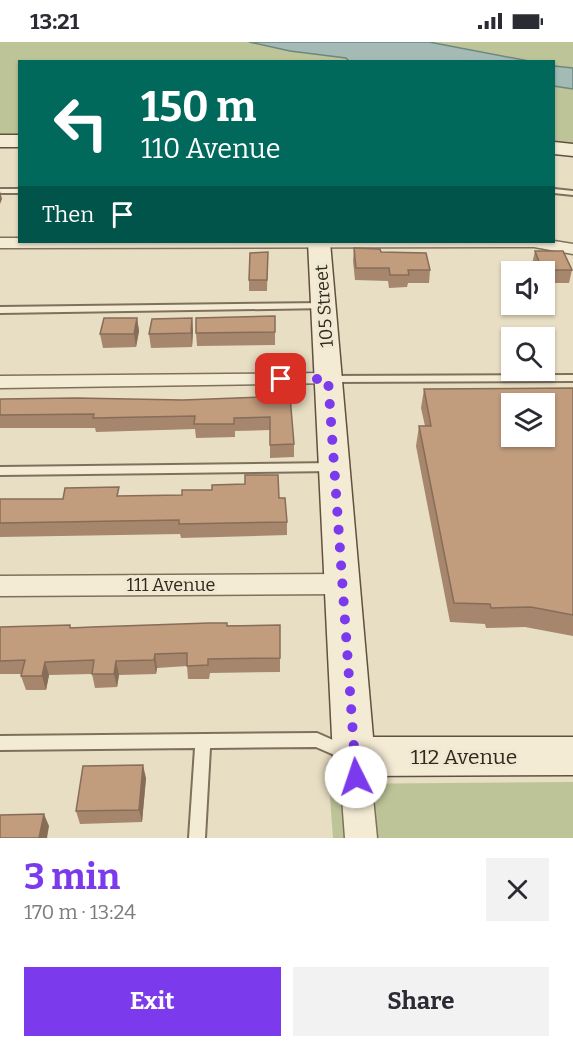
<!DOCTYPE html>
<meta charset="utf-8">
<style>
body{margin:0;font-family:Bitter,serif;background:#f2f2f3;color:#2b2b33;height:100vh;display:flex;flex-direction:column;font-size:22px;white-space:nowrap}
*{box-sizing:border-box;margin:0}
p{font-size:20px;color:#7c7c81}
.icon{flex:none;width:33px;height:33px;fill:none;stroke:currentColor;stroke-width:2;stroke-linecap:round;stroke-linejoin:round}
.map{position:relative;height:796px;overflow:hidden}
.side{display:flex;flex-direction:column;background:#fff;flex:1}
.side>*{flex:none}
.banner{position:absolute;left:18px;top:18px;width:537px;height:183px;border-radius:0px;box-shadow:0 2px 4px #0004;background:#00695c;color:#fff;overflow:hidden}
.buttons{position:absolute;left:501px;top:219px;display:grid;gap:12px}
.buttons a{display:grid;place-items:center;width:54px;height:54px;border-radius:0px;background:#fff;box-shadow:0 2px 4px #0004;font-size:30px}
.pin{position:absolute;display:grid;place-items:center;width:51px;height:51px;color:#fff;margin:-26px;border-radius:12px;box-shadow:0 3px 9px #0006}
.me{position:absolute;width:66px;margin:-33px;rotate:356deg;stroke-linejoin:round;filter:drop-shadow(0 0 4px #0008)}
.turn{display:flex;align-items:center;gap:21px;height:126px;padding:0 24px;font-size:27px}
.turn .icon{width:78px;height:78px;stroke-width:2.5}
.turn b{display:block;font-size:42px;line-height:51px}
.then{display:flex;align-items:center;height:57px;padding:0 24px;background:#0003;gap:12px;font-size:22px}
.round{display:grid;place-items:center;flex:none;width:63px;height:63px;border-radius:0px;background:#f2f2f3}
.headline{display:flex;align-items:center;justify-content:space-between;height:102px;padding:0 24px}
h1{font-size:36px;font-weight:700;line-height:45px;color:#7c3aed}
.button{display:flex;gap:12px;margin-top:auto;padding:12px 24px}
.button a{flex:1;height:69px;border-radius:0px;background:#7c3aed;color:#fff;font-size:24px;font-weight:700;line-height:69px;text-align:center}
.button a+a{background:#f2f2f3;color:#2b2b33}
.status{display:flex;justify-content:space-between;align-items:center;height:42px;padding:0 30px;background:#fff;direction:ltr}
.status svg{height:16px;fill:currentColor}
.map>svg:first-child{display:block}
.green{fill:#bdc498}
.water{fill:#a4bbb5;stroke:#6d8782;stroke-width:1.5}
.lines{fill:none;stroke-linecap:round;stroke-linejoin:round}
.lane-casing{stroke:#7f705c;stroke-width:4}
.street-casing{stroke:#7f705c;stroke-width:3}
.secondary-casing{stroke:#61513f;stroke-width:3}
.lane{fill:#f4ebd5;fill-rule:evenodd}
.street{fill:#f4ebd5;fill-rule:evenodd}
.secondary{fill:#f4ebd5;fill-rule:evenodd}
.wall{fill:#a6866c}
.shaded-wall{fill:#876d58}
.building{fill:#c19c7d;stroke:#876d58;stroke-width:1.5;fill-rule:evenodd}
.route{stroke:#7c3aed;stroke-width:10;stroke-dasharray:0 18}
.labels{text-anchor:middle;stroke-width:6;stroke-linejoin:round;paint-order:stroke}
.street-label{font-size:18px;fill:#31281e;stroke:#f0e8d1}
.near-street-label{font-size:21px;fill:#31281e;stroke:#f0e8d1}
</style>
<div class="status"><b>13:21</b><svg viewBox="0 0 49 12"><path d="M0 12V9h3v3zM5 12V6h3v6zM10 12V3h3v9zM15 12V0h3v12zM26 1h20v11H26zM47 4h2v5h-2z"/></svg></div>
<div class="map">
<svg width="573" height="796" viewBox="0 0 573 796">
<rect width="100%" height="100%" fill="#e7dec3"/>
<path class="green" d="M0,0h573v110l-19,-3v-87h-534l-1,80h-19z
M573,740v56h-240l-4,-54z"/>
<path class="water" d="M249,0h180l100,19h-180l-3,-3 -56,-7z
M554,24l19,2v21l-19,-3z"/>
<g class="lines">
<g class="lane-casing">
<path id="lane" d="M0,147h20v4h-20z
M554,147l19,2v4l-19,-2z
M325,261l4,3 -1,2 -328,5v-6z
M573,333v6l-244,1 -5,-3 5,-3z
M334,421l5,4 -5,4 -334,4v-8z
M317,691l34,15 2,5 -2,5 -5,2 -30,-13 -106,1 -5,90h-16l6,-90 -195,2v-14z"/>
</g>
<g class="street-casing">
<path id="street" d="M0,196h20v4l534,-1 19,3v10l-39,-7 -534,1z
M328,331l7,2 3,4 -3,4 -335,5v-12z
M343,532l9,3 3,7 -3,7 -9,3 -343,2v-20z
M354,701l10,4 5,10 8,81h-32l-6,-81 5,-10z"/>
</g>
<g class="secondary-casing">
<path id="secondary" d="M0,93h20v12h-20z
M554,100l19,2v12l-19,-2z
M308,200h22l43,495h200v38l-219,1 -15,-5 -6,-14z"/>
</g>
<use href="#lane" class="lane"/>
<use href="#street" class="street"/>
<use href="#secondary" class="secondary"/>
</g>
<path class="wall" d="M354,206l27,4 49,18 -1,13h-21l-1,4 -18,1 -1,-7 -33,-1 -2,-19z
M535,209l37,19 -3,13h-25v-11h-9l-3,-8z
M268,210l-1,39h-18v-11z
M275,274v29l-78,1 -1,-13z
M137,276l2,13 -3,16 -33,1 -3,-14z
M192,276l1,13 -1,16 -41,1 -2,-14z
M573,346v248l-48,-9 -39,1 -1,-4 -35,-2 -34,-176 3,-20h6l-4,-18 3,-19z
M290,354l4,48v13l-24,1v-28l-35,1v6l-39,1 -1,-9 -99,3 -1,-4h-95v-29l183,1z
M212,448l67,8 8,24v13l-106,3 -1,-4 -180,3v-38h63l57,-3 62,-1z
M280,583v47l-70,1 -1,6h-21l-1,-13 -30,2 -1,6 -37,1 -2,12 -22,1 -3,-14 -43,1 -3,15h-20l-5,-14 1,-2h-22v-47l71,1z
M146,736l-4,44 -62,2 -4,-13z"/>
<path class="shaded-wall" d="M0,149l2,8 -2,5z
M137,276l2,13 -3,16 -2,-13z
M192,276l1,13 -1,16 -1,-14z
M155,612l2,14 -1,6 -2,-14z
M116,619l3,14 -2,12 -3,-13z
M45,620l4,13 -3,15 -4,-14z
M143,723l3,13 -4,44 -3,-12z
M44,772l5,12 -2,12h-8z"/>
<path class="building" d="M354,206l26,1 1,3 45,1 4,17h-22l1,5h-19l-1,-7h-33z
M535,209h28l9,19h-30z
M268,210l-1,28h-18l1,-27z
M275,274v16l-79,1v-15z
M104,276h33l-3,16h-34z
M192,276l-1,15 -42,1 3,-15z
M573,346v227l-42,-8 -40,1 -1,-4 -36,-1 -35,-177h12l-7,-37zM512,362h32v32h-32z
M290,354l4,48 -24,1v-28l-36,1v6h-40l1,-8 -102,2 1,-4 -94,1v-16l76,-1 107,2z
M245,433h33l1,23h6l2,24 -108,2v-4l-179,3v-24h63l2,-11 54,-1 -2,9 65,-1v-5h30v-5l33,-1z
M209,581h18v3l53,-1v33l-72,1v6l-21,1v-13l-32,1 -1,6 -38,1 -2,13h-22l2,-14 -49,2 -3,14h-21l4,-16 -25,1v-34l70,-2v3l22,-1z
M143,723l-4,45 -63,1 7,-45z
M44,772l-5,24h-39v-23z"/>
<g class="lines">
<path class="route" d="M281,337h47l28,398"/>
</g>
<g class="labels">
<g class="street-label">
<text transform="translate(324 264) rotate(-94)" y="6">105 Street</text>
<text x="171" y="549">111 Avenue</text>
</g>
<g class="near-street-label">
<text x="464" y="722">112 Avenue</text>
</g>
</g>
</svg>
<div class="buttons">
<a><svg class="icon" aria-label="sound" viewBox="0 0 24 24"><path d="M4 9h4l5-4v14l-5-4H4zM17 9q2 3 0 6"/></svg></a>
<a><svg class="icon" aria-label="search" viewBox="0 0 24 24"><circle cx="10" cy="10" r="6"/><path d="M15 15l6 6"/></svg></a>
<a><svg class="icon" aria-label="layers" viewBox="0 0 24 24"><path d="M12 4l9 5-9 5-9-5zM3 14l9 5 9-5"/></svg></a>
</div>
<div class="pin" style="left:281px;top:337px;background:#d93025"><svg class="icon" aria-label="arrive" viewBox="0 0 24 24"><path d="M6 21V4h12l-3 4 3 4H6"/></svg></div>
<svg class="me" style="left:356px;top:735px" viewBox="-20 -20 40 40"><circle r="19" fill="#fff"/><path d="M0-13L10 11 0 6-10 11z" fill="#7c3aed"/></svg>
<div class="banner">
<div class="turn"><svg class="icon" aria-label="left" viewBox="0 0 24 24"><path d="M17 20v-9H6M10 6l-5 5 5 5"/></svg><div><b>150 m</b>110 Avenue</div></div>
<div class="then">Then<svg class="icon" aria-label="arrive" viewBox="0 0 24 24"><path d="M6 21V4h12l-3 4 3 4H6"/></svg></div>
</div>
</div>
<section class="side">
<div class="headline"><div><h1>3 min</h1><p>170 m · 13:24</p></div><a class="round"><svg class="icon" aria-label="close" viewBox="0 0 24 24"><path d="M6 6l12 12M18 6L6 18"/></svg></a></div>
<div class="button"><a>Exit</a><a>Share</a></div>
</section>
